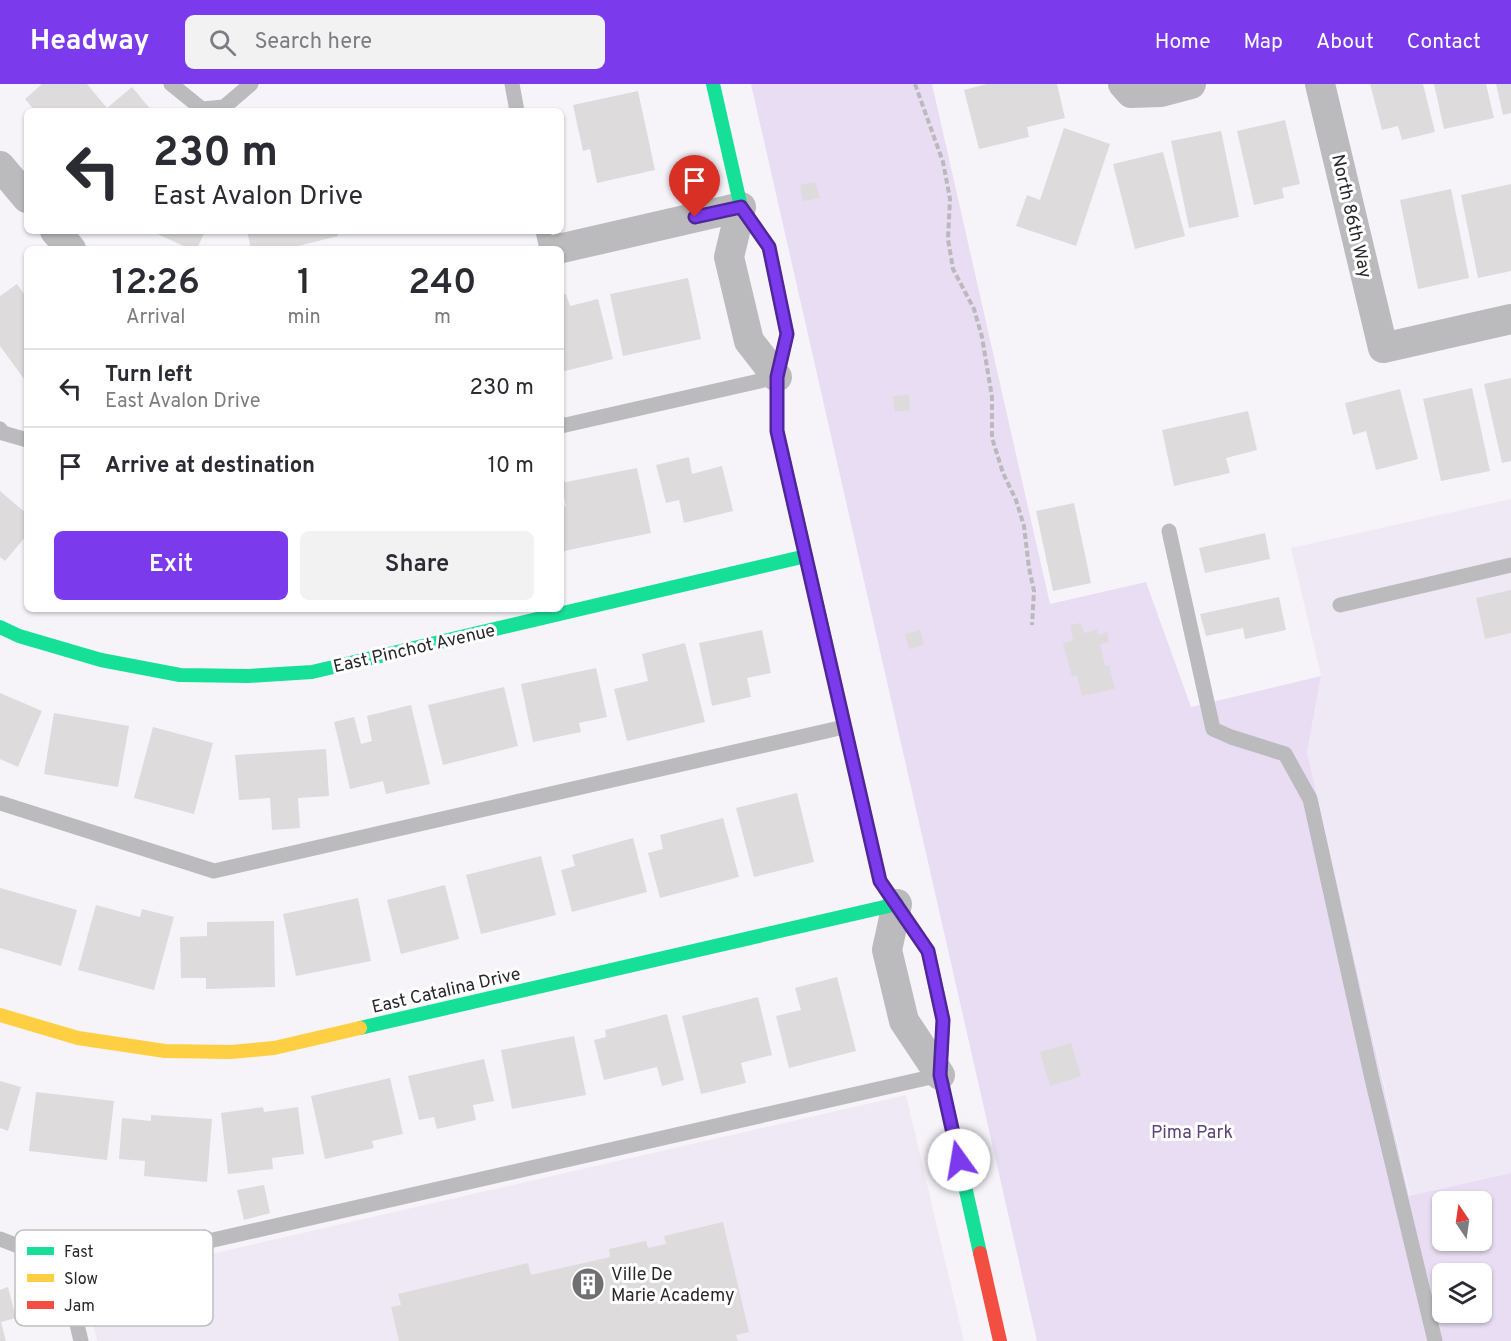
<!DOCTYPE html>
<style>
body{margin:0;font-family:Overpass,sans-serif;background:#f2f2f3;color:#2b2b33;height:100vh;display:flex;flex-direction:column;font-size:22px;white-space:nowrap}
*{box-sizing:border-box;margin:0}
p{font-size:20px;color:#7c7c81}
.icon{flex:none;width:33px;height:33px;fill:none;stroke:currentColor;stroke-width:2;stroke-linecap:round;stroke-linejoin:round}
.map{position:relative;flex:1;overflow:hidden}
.details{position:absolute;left:24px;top:162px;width:540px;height:366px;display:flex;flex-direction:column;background:#fff;border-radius:9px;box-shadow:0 2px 4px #0004}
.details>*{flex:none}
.banner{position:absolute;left:24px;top:24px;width:540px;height:126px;border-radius:9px;box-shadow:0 2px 4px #0004;background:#fff;color:#2b2b33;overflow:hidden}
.needle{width:39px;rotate:347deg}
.buttons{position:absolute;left:1432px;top:1107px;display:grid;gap:12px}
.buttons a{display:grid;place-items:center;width:60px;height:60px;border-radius:9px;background:#fff;box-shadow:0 2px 4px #0004;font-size:30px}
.pin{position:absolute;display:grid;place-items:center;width:51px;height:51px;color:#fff;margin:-62px -26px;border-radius:50% 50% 50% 0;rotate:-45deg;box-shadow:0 0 6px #0007}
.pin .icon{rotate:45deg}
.me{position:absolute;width:66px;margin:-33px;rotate:347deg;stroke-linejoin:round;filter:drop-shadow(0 0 4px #0008)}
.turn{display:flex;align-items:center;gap:21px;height:126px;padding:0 30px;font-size:27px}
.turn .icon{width:78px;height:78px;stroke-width:2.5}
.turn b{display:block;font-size:42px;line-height:51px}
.eta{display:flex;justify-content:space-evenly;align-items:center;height:102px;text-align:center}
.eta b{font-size:36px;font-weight:600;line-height:42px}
.action{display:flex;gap:12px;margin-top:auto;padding:12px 30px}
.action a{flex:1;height:69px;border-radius:9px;background:#7c3aed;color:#fff;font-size:24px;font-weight:600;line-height:69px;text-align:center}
.action a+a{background:#f2f2f3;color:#2b2b33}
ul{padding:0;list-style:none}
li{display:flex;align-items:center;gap:18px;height:78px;padding:0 30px;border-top:2px solid #e1e1e2}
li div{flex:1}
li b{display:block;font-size:22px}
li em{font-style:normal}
header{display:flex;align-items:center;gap:36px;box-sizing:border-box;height:84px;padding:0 30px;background:#7c3aed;color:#fff}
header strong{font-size:28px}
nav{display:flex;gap:33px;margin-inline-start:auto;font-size:21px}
.search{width:420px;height:54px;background:#f2f2f3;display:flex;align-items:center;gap:15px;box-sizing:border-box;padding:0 21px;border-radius:9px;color:#7c7c81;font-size:22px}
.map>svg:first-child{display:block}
.built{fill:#efe9f5}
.green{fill:#e8ddf3;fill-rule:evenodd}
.building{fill:#dddbdc}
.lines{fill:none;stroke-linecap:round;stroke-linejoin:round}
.path{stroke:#bab9bc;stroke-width:4;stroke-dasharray:6 3;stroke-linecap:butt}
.lane{stroke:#bbbabd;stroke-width:15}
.street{stroke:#bbbabd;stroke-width:30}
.fast{stroke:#16e098;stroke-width:14}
.slow{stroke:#ffcf43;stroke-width:14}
.jam{stroke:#f24e42;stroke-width:14}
.route-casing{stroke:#51269a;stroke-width:15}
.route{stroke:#7c3aed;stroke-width:10}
.labels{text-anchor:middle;stroke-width:6;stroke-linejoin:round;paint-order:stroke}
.street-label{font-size:18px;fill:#28272a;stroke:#fff}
.park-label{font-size:18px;fill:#5e4377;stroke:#fff}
.poi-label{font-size:18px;fill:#28272a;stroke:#fff;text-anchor:start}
.key{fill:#fff;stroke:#bebebf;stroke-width:1.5}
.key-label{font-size:16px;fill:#28272a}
</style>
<header>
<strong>Headway</strong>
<div class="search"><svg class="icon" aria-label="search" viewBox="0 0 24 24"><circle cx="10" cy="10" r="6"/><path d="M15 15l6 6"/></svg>Search here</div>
<nav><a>Home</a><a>Map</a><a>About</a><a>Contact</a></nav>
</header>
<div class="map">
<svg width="1511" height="1257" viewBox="0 0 1511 1257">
<rect width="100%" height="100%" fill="#f6f4f9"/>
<path class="built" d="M1511,415v674l-101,23 -103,-444 14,-76 -30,-128z
M906,1011l58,246h-867l-13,-58z"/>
<path class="green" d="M751,0h181l118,520 96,-22 45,125 130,-31 -14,76 102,444 102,-23v168h-474zM1443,1118h39v38h-39zM1443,1190h39v38h-39z"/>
<path class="building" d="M42,0h45l20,24 25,-21 20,24h-117l-10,-12z
M987,0h70l8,34 -38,9 2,10 -50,12 -15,-59z
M1370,0h53l12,48 -33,8 -4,-14 -16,4z
M1434,0h52l8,34 -50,11z
M1496,0h15v29l-8,2z
M638,7l17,79 -58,13 -7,-34 -7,2 -10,-46z
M1285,36l15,64 -18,4 2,10 -30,7 -17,-74z
M1064,44l46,16 -34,102 -60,-20 11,-31 13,5z
M1221,47l18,86 -50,11 -18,-87z
M1163,68l22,84 -50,13 -22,-85z
M815,98l5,16 -17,3 -3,-16z
M1511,100v87l-33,7 -17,-83z
M1451,105l18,89 -51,11 -18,-89z
M151,147h54l-8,18h-7z
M247,147h90l1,5 -52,13h-35z
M688,194l13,61 -78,17 -13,-62z
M17,200l10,14v85l-27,-37v-50z
M566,210l4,12 28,-7 15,60 -52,13v-76z
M1511,294v83l-9,2 -18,-79z
M1472,304l18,83 -49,10 -18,-82z
M1400,305l18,70 -42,11 -10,-39 -13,4 -8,-32z
M909,311l1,15 -15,2 -2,-16z
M1248,327l9,39 -31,8 4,15 -56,13 -12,-56z
M689,373l3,17 30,-8 11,45 -49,12 -5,-23 -13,3 -10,-38z
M637,384l14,65 -87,18 -3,-12v-32l5,-1 -5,-23z
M0,407l27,23v21l-22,26 -5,-4z
M1074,419l17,80 -38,8 -17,-80z
M1265,449l5,26 -65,14 -6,-25z
M1511,506v43l-26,6 -9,-41z
M1279,513l7,33 -41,9 -2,-11 -37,8 -6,-22z
M1081,539l3,10 13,-3 1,5 9,-3 2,10 -9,2 5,22 4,-1 6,24 -33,7 -5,-21 -5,2 -9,-34 10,-3 -3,-15z
M762,546l9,43 -24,5 4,19 -39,9 -13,-63z
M920,546l4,15 -15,4 -4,-15z
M685,559l20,79 -78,19 -13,-52 34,-8 -6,-27z
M596,584l11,49 -28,6 2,9 -48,10 -12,-58z
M504,603l14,59 -75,19 -15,-60z
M0,609l42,18 -24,56 -18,-8z
M411,621l19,79 -44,10 -3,-13 -33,8 -16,-67 20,-5 7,27 11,-3 -5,-25z
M54,629l75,13 -11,61 -74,-13z
M153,643l60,16 -19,71 -60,-16z
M326,665l3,47 -31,2 2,30 -28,2 -2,-32 -31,2 -4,-45z
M797,709l17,69 -60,15 -18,-69z
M723,734l16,59 -79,21 -12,-45 15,-4 -3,-14z
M633,754l14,54 -75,20 -11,-42 14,-4 -3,-11z
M541,772l15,59 -75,19 -15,-59z
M445,801l14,54 -58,15 -14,-54z
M0,804l77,22 -16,56 -61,-18z
M358,814l13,63 -75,15 -13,-62z
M96,821l44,12 2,-8 32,8 -20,73 -76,-20z
M274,837l1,66 -69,2v-11h-25l-1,-41 27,-1v-14z
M837,893l19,74 -67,17 -13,-52 25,-6 -6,-22z
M758,913l14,58 -31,8 5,20 -45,11 -19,-78z
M667,930l17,66 -22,6 -5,-19 -53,13 -10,-40 12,-3 -1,-7z
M574,952l12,59 -74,14 -11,-59z
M1071,959l10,33 -31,10 -10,-34z
M484,975l10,42 -21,4 3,15 -39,9 -3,-12 -15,3 -11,-44z
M390,994l13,56 -31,7 2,7 -49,11 -14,-63z
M0,997l21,6 -13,44 -8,-3z
M36,1008l78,9 -7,59 -78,-9z
M263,1023l1,5 34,-5 6,47 -32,4 1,11 -45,5 -7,-61z
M151,1031l61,4 -5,63 -63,-6 1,-15 -26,-2 3,-41 29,3z
M264,1101l6,28 -26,7 -7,-30z
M723,1138l26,110 -13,3 2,6h-339l-8,-34 10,-2 -3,-11 130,-31 3,12 79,-18 -1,-8 37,-8 2,7 18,-4 -2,-8z
M8,1203l8,31 -15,4 5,19h-6v-51z"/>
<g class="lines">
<path class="path" d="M915,0l28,78 7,37 -2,40 5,30 21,40 8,28 10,60v41l11,35 13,27 8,26 5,42 5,23 -2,34"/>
<path class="lane" d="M171,0l31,25 22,-2 27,-23
M512,0l5,27
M543,147l4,18
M561,342l216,-49
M0,345l3,4 24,7
M1169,447l44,198 18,8 54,17 25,45 62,280 63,262
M1340,521l171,-40
M0,719l214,68 630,-144
M0,1155l81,31 859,-195
M69,1181l-1,22 13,54"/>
<path class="street" d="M1123,0l8,9 30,-1 30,-8
M1320,0l63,264 128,-29
M0,82l27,32
M55,147l16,18
M558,165l183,-42 -12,50 20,84 28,36
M897,820l-10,46 17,71 36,54"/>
<path class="fast" d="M713,0l28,123 28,40 18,87 -10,43v54l49,213
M0,543l19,9 82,24 79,15 68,1 64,-4 494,-116
M887,808l41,59 15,69 -3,55 40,178
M360,944l537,-124"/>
<path class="slow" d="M826,560l54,237 7,11
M0,931l78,23 87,13 66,1 43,-4 86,-20"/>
<path class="jam" d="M980,1169l20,88"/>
</g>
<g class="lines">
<g class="route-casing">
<path id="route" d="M695,133l46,-10 28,40 18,87 -10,43v54l103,450 48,70 15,69 -3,55 19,85"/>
</g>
<use href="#route" class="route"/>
</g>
<defs>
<g id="building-disc" transform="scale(1.725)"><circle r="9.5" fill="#706f72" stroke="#fff"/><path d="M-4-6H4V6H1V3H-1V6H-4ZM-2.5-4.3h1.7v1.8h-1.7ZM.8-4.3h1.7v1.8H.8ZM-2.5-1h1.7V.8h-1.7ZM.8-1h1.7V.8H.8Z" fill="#fff"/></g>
</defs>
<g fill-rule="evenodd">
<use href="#building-disc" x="588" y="1200"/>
</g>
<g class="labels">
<g class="street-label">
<text transform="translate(1352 132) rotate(77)" y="6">North 86th Way</text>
<text transform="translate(414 564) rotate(-13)" y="6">East Pinchot Avenue</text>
<text transform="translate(446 906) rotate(-13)" y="6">East Catalina Drive</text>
</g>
<g class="park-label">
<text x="1192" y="1054">Pima Park</text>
</g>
<g class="poi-label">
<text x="611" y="1196">Ville De<tspan x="611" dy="21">Marie Academy</tspan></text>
</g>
</g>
<rect x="15" y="1146" width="198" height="96" rx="9" class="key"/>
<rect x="27" y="1163" width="27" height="8" fill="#16e098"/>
<rect x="27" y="1190" width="27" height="8" fill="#ffcf43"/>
<rect x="27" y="1217" width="27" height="8" fill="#f24e42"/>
<g class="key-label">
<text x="64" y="1173">Fast</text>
<text x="64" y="1200">Slow</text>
<text x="64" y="1227">Jam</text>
</g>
</svg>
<div class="buttons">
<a><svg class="needle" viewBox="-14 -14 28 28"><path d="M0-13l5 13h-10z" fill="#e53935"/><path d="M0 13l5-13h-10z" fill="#7c7c81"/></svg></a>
<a><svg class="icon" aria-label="layers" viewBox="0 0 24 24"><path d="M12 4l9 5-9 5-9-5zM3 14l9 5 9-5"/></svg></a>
</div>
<div class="pin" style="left:695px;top:133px;background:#d93025"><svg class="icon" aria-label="arrive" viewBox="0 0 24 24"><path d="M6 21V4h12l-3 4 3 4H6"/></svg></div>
<svg class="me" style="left:959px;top:1076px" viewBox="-20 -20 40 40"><circle r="19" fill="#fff"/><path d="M0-13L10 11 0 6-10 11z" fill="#7c3aed"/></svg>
<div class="banner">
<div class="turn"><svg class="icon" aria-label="left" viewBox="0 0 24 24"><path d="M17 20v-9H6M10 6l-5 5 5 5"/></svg><div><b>230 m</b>East Avalon Drive</div></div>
</div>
<section class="details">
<div class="eta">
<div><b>12:26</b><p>Arrival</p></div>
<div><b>1</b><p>min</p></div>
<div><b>240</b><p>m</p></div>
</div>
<ul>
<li><svg class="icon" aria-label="left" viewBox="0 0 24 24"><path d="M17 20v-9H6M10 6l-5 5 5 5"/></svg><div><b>Turn left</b><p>East Avalon Drive</p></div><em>230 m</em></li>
<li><svg class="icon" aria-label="arrive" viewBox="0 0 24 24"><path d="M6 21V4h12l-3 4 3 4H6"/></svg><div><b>Arrive at destination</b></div><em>10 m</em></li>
</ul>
<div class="action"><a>Exit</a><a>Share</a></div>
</section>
</div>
